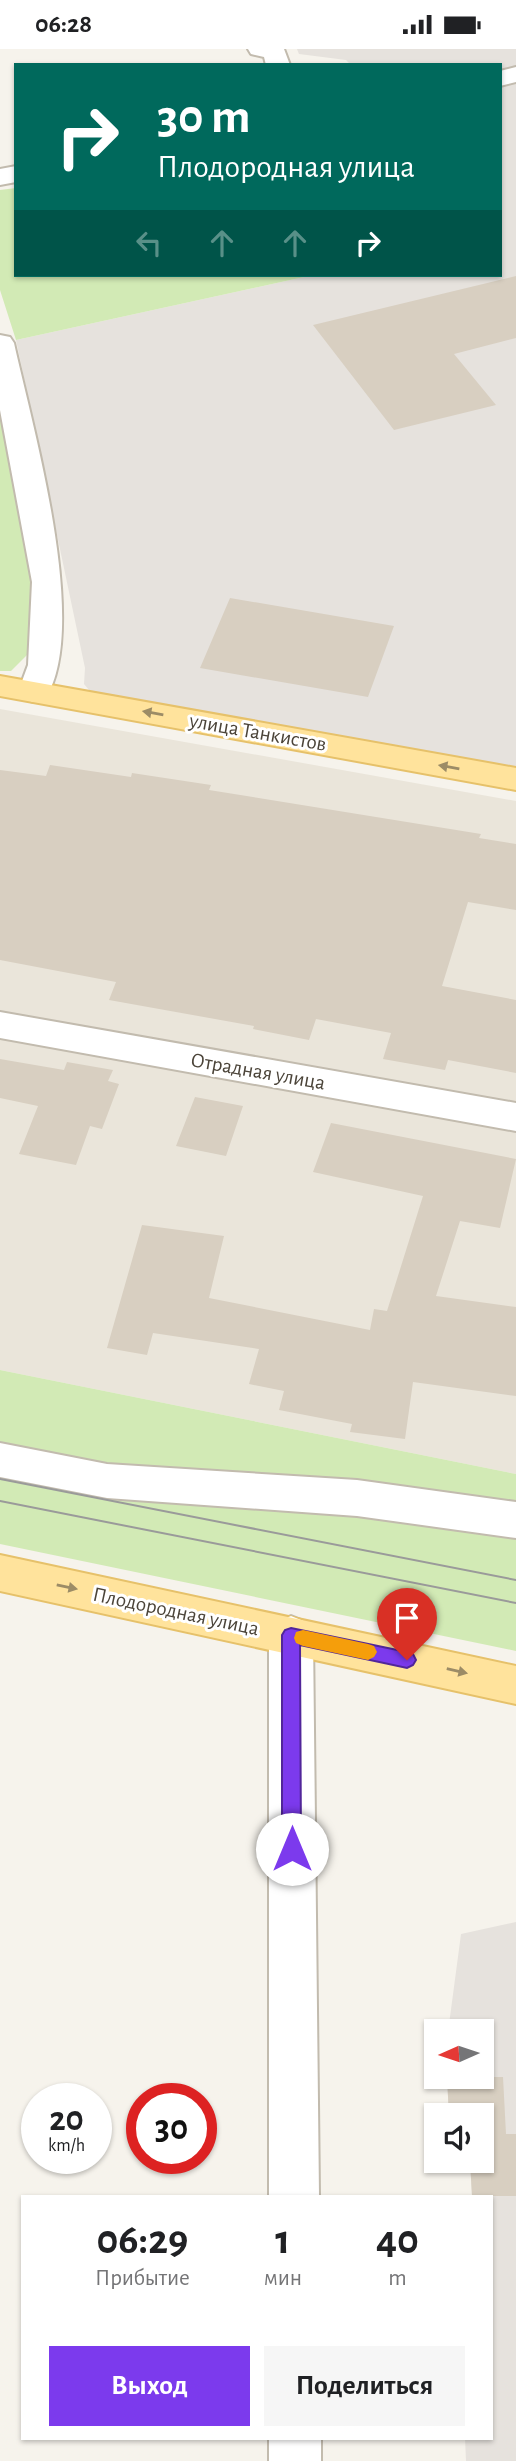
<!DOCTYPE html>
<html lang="ru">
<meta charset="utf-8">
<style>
body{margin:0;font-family:"Alegreya Sans",sans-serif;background:#f6f6f6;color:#202124;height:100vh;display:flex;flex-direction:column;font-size:26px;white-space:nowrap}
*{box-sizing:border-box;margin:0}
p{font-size:23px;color:#757577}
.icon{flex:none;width:38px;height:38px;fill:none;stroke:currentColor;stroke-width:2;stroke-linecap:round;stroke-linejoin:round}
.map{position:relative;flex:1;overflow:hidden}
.panel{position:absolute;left:21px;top:2146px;width:472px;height:245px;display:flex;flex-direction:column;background:#fff;border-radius:0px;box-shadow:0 2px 5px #0004}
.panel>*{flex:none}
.guide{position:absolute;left:14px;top:14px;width:488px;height:214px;border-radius:0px;box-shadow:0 2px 5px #0004;background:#00695c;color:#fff;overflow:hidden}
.needle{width:46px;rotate:267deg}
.controls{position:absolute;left:424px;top:1970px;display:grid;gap:14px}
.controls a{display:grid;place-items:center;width:70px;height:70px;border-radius:0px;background:#fff;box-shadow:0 2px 5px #0004;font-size:35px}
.speed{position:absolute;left:21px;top:2034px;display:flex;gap:14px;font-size:35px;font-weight:700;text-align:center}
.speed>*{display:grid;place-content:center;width:91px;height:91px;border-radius:50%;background:#fff;box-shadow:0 2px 5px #0004;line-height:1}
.speed small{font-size:18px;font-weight:400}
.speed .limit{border:10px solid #d22;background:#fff;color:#111}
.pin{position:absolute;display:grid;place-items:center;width:60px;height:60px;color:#fff;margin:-72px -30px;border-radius:50% 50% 50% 0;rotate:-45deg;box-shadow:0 0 7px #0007}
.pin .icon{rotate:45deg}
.me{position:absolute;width:77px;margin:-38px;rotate:0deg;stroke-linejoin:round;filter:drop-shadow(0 0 5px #0008)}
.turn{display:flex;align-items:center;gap:24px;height:147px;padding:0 28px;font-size:32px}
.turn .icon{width:91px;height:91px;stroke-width:2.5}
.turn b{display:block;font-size:49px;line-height:60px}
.lanes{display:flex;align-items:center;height:66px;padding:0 28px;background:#0003;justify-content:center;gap:35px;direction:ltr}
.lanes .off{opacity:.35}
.eta{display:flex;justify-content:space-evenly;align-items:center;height:119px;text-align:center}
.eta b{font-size:42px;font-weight:700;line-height:49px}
.action{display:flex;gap:14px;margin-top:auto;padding:14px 28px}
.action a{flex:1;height:80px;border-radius:0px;background:#7c3aed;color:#fff;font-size:28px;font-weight:700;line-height:80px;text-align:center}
.action a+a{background:#f6f6f6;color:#202124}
.status{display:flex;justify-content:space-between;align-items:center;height:49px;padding:0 35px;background:#fff;direction:ltr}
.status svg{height:19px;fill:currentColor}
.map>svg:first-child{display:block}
.residential{fill:#eae5da}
.industrial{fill:#e6e2dd}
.green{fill:#d2eab5}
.building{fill:#d8cfc1}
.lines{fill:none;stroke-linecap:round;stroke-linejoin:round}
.minor-casing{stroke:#c2bbae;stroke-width:4}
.major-casing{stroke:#e6c16a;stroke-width:4}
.minor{fill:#fff;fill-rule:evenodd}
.major{fill:#ffe39c;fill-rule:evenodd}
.tram{stroke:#9a9a9a;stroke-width:2}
.oneway{fill:#9c8c66}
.route{fill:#7c3aed;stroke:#51269a;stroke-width:2}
.slow{fill:#f59e0b}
.labels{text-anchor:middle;stroke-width:6;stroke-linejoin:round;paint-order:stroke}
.street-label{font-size:21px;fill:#4b4439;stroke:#fff}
</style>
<div class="status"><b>06:28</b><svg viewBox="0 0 49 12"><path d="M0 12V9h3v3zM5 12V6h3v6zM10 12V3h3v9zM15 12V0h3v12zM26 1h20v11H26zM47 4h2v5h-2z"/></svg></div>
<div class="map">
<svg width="516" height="2412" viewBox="0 0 516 2412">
<rect width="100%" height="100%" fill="#f6f3ec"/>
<path class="residential" d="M0,660l516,92v305l-516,-91z
M0,987l516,92v346l-516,-104z"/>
<path class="industrial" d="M297,0h219v720l-422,-73 -10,-12 1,-16 -69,-328 297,-65h187v-210h-149l-5,-5 -47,-6z
M516,1873v539h-50l-1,-23h27v-242h-20l-2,-35h11v-45h-32l-2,-39h34v-45h-33l13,-98z"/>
<path class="green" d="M16,139v87h297l-297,65 -16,-50v-100z
M0,350l33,174 -3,79 -19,19h-11z
M0,1321l516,104v177l-516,-107z"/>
<path class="building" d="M516,227v62l-62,16 42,51 -102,25 -81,-105z
M230,549l164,28 -26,71 -168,-29z
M50,716l81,12 1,-4 79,12 -2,5 272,44 -2,4 37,6v66l-48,-8 -26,84 74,14v73l-68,-13 -3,10 -62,-11 8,-26 -75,-14 -7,21 -56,-11 1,-3 -145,-26 7,-18 -116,-22v-190l46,6z
M0,1010l64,11 3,-8 46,8 -5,11 11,3 -17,45 -12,-3 -14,39 -57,-11 19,-48 -38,-8z
M195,1048l48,9 -17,50 -50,-10z
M331,1074l185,36 -16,69 -40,-7 -24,75 80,11v89l-103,-14 -8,57 -55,-7 2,-8 -73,-14 5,-19 -35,-7 10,-35 -106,-16 -6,22 -40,-7 35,-123 82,11 -15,62 161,32 4,-21 13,2 36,-115 -110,-24z
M447,2028h56l3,57h10v62h-44l-2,-35h11v-45h-32z"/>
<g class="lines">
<g class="minor-casing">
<path id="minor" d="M248,0h36l6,16h-24l-2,-8 -13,-3z
M516,18v15l-16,4v-15z
M16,117v16l-16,3v-16z
M0,286l10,2 4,6c18,82 77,285 31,356l-11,3 -11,-3 -5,-7 10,-27 4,-83 -32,-172z
M0,963l516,91v28l-516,-93z
M0,1394l107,21 250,16 159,22v36l-159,-22 -250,-18 -107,-21z
M291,1567l15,6 7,13 6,561h-50v-561l7,-13z
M269,2389h52v23h-52z"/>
</g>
<g class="major-casing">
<path id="major" d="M0,627l516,92v22l-516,-94z
M0,1506l516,111v38l-516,-113z"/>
</g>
<use href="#minor" class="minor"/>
<use href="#major" class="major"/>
<path class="tram" d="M0,1430l516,101
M0,1452l516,102"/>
</g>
<defs><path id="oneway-solid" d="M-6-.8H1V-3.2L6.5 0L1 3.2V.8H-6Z" transform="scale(1.75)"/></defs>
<g class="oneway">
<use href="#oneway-solid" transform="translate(153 664) rotate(-170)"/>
<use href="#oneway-solid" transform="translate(449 718) rotate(-170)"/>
<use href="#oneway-solid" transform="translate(67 1538) rotate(12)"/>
<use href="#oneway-solid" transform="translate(457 1622) rotate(13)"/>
</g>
<path class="route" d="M291,1579l116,24 6,2 3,6 -3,5 -6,3 -107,-23 1,204 -2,6 -7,3 -7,-3 -3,-6v-214l3,-5z"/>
<path class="slow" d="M303,1581l65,14 6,2 3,6 -3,5 -6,3 -65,-14 -7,-3 -2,-5 2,-6z"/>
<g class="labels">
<g class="street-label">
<text transform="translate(258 683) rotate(10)" y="7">улица Танкистов</text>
<text transform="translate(258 1022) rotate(10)" y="7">Отрадная улица</text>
<text transform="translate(176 1562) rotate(12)" y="7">Плодородная улица</text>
</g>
</g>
</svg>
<div class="controls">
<a><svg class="needle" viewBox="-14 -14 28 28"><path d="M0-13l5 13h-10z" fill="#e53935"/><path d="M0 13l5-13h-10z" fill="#757577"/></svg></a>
<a><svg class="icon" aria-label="sound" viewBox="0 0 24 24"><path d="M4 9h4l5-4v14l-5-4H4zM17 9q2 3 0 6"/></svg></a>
</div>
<div class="speed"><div>20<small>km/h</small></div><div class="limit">30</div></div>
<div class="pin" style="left:407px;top:1611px;background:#d93025"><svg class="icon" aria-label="arrive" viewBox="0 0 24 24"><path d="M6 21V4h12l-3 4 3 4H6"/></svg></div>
<svg class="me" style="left:292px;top:1800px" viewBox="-20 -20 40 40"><circle r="19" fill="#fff"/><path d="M0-13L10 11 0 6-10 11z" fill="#7c3aed"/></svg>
<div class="guide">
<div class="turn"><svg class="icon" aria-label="right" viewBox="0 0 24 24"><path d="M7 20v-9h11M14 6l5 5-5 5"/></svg><div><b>30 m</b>Плодородная улица</div></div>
<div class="lanes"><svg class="icon off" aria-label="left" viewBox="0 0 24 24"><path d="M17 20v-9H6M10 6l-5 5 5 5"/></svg><svg class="icon off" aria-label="ahead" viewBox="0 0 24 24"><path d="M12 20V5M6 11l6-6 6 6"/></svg><svg class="icon off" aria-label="ahead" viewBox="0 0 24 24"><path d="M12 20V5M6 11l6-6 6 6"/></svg><svg class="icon" aria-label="right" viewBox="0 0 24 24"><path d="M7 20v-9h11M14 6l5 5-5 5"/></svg></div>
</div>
<section class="panel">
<div class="eta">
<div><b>06:29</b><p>Прибытие</p></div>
<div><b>1</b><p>мин</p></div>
<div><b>40</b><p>m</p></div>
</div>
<div class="action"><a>Выход</a><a>Поделиться</a></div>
</section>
</div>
